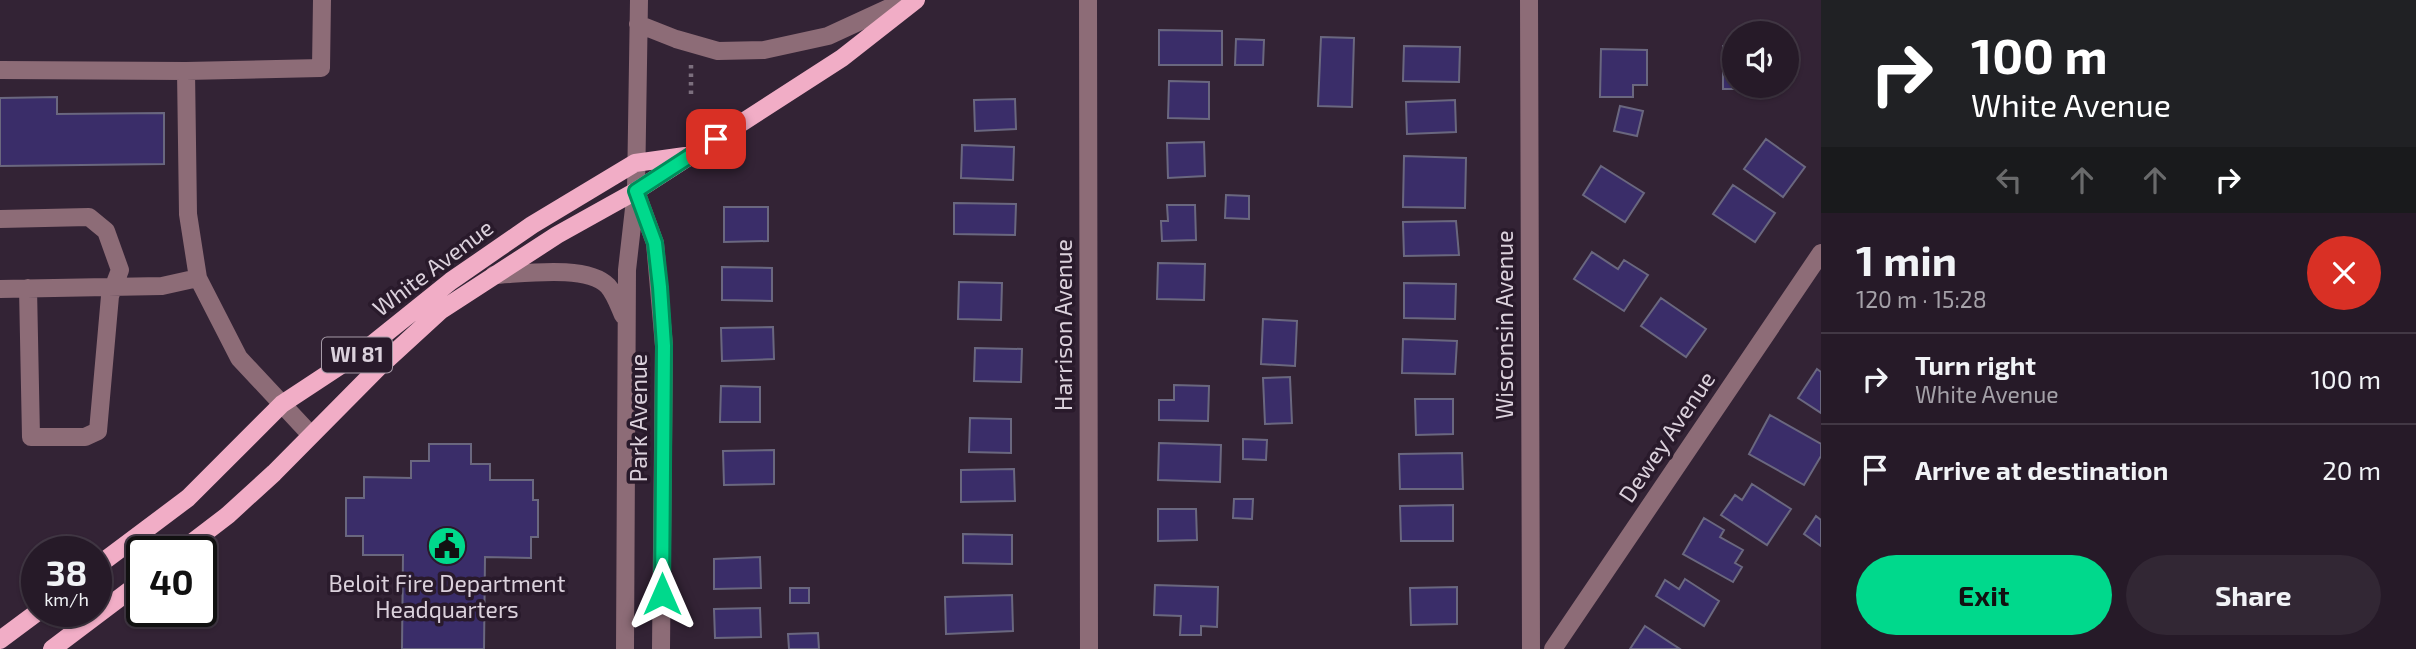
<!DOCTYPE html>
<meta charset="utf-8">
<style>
body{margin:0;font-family:"Exo 2",sans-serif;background:#322734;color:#f1f3f6;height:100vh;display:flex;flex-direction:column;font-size:26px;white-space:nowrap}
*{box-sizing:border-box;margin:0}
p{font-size:23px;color:#a4a1a8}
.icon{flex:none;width:38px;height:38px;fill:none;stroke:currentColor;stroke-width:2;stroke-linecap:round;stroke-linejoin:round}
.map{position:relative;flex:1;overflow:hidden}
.details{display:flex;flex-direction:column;background:#261a28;width:595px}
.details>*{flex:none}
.hud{background:#202124;color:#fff;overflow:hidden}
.fabs{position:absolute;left:1722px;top:21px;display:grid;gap:14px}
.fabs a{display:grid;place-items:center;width:77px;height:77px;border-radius:50%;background:#261a28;box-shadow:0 2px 5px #0004,0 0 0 2px #423845;font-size:35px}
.speed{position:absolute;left:21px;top:536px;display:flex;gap:14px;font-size:35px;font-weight:700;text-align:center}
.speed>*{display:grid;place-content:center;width:91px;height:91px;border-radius:50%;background:#261a28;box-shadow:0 2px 5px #0004,0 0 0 2px #423845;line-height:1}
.speed small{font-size:18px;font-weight:400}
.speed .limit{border:4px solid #111;border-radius:10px;background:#fff;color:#111}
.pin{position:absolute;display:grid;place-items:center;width:60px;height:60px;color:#fff;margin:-30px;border-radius:14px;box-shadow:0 4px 10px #0006}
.me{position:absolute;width:77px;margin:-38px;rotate:0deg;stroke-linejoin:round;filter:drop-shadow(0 0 5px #0008)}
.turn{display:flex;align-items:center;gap:24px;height:147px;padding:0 35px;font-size:32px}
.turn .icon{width:91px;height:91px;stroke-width:2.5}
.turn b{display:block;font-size:49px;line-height:60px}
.lanes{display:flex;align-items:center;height:66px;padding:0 35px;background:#0003;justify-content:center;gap:35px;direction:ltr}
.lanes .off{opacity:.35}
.round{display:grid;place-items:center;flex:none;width:74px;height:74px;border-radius:37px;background:#322734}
.summary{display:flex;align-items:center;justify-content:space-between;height:119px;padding:0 35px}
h1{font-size:42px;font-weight:700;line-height:52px}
.button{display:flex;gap:14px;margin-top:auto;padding:14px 35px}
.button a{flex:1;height:80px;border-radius:42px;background:#00d98c;color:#111;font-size:28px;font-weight:700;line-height:80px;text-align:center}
.button a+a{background:#322734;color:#f1f3f6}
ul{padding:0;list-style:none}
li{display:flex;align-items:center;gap:21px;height:91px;padding:0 35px;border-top:2px solid #423845}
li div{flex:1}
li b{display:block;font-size:26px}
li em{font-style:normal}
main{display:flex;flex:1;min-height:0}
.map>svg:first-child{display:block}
.building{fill:#3a2d69;stroke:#6a677f;stroke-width:2}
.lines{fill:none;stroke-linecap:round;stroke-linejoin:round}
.path{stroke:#7c6f7e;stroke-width:4.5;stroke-dasharray:3.5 5;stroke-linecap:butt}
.minor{stroke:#8d6c77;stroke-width:18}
.major{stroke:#f1adc6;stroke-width:18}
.route-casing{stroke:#008d5b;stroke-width:18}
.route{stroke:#00d98c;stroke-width:12}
.labels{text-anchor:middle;stroke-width:7;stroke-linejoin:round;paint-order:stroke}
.shield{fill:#291a2b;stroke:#a69aa7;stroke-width:2}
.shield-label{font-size:21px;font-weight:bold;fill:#dbd1dc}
.street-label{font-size:23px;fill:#dbd1dc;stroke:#291a2b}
.poi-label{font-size:23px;fill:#dbd1dc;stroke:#291a2b}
</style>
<main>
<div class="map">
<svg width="1821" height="649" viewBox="0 0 1821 649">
<rect width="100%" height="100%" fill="#332335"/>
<path class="building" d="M1159,30l63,1v34h-63z
M1321,37l33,1 -2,69 -34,-1z
M1236,39l28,1 -1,25h-28z
M1404,46l56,1 -1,35 -56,-1z
M1723,46l11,1v39h21v3h-32z
M1601,49l46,1v35h-14v12h-33z
M1169,81l40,1v37l-41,-1z
M57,97v17l107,-1v51l-164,2v-68z
M1015,99l1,30 -41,2 -1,-31z
M1455,100l1,32 -49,2 -1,-32z
M1620,106l23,5 -6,25 -23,-5z
M1766,139l39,28 -22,30 -39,-28z
M1204,142l1,34 -37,2 -1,-35z
M962,145l52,2 -1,33 -52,-2z
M1404,156l62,2 -1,50 -62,-1z
M1601,166l43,27 -19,29 -42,-27z
M1733,185l42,28 -20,29 -42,-28z
M1226,195l23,1v23l-24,-1z
M954,203l62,1 -1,31 -61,-1z
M1167,205h28l1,35 -34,1 -1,-20h7z
M724,207h44v34l-44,1z
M1456,221l3,34 -55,1 -1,-34z
M1592,252l26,17 6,-9 24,15 -24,36 -50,-32z
M1158,263l47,1 -1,36 -47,-1z
M722,267l50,1v33l-50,-1z
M959,282l43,1 -1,37 -43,-1z
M1404,283l52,1 -1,35 -51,-1z
M1661,298l45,31 -20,28 -45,-31z
M1263,319l34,2 -2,45 -34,-2z
M773,327l1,32 -52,2 -1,-33z
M1403,339l54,2 -2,33 -53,-1z
M975,348l47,1 -1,33 -47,-1z
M1817,369l4,3v41l-23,-15z
M1290,377l2,46 -27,1 -2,-46z
M1174,385l35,1 -1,35 -49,-1v-20h15z
M721,386l39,1v35h-40z
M1415,399h38v35l-37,1z
M1770,415l51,29v12l-17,29 -55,-31z
M970,418l41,1v34l-42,-1z
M1243,439l24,1 -1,20 -23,-1z
M1159,443l62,2 -1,37 -62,-2z
M429,444h42v20h19v16h43v20h5v37h-7v21l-46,-1 -1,92h-82l1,-94h-40v-19h-17v-38h18v-21l47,1v-17h18z
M774,450v34l-50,1 -1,-34z
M1462,453l1,36h-63l-1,-35z
M1014,469l1,32 -54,1v-32z
M1752,484l39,25 -24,36 -46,-30 14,-20 7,5z
M1234,499h19l-1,20 -19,-1z
M1453,505v36h-52l-1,-35z
M1158,509h38l1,31 -39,1z
M1816,516l5,4v26l-17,-12z
M1704,518l20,12 -4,7 23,13 -8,13 7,4 -9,15 -50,-28z
M963,534l49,1v29l-49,-1z
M760,557l1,31 -47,1v-30z
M1685,579l34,22 -15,25 -48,-30 9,-16 14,9z
M1155,585l63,2 -1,40 -16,-1v9h-21l1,-19 -27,-1z
M1457,587v37l-46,1 -1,-37z
M790,588h19v15h-19z
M1012,595l1,36 -67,3 -1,-37z
M760,608l1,29 -46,1 -1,-29z
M1645,626l35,23h-50z
M818,633l1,16h-30l-1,-15z"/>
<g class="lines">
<path class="path" d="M691,65v30"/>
<path class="minor" d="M1088,0l1,649
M1529,0l2,649
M638,24l38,15 42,12 46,-1 64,-14 78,-36
M0,70l186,1 135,-3 1,-68
M186,71l2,143 10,64 41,80 71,76
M637,194l18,49 9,103 -3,303
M0,219l89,-2 17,14 14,39 -10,26 -12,135 -13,6h-54l-3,-149
M494,275c28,-1 93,-11 114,11 7,8 11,20 15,29
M0,289l162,-3 36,-8
M625,649l2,-379 9,-79 3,-191
M1553,649l268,-396"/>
<path class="major" d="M181,551l47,-36 46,-42 106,-107 60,-55 117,-76 79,-44 206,-133 74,-58
M96,567l92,-69 94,-94 88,-58 81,-65 81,-56 103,-62 50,-7
M0,640l39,-29
M52,649l90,-68"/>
</g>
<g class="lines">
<g class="route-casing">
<path id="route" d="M662,594l2,-248 -4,-59 -5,-44 -19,-52 80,-52"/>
</g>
<use href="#route" class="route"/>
</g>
<defs>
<g id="civic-disc" transform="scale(2.0125)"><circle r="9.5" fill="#00d98c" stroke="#291a2b"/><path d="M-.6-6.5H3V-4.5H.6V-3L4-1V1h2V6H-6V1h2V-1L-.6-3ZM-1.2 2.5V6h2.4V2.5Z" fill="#111"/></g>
</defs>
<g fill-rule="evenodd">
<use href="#civic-disc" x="447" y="546"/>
</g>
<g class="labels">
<rect class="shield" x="322" y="337.5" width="70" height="35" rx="5"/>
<g class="shield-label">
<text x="357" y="362">WI 81</text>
</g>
<g class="street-label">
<text transform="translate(433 268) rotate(-37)" y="8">White Avenue</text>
<text transform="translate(1064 325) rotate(-90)" y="8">Harrison Avenue</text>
<text transform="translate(1505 325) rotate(-90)" y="8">Wisconsin Avenue</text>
<text transform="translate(639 418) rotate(-90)" y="8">Park Avenue</text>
<text transform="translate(1667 437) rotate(-56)" y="8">Dewey Avenue</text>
</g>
<g class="poi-label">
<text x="447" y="592">Beloit Fire Department<tspan x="447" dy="26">Headquarters</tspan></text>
</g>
</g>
</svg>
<div class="fabs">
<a><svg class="icon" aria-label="sound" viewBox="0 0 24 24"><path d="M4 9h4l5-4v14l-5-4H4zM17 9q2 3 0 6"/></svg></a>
</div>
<div class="speed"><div>38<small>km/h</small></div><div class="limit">40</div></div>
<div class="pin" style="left:716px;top:139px;background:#d93025"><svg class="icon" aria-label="arrive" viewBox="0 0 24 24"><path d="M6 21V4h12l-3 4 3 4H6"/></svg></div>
<svg class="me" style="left:662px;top:594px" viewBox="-20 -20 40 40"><path d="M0-17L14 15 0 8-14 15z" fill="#00d98c" stroke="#fff" stroke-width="4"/></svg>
</div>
<section class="details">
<div class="hud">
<div class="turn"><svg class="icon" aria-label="right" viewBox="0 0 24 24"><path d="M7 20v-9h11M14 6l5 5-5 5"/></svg><div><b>100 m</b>White Avenue</div></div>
<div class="lanes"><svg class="icon off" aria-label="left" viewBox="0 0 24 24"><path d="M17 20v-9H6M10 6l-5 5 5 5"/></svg><svg class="icon off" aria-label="ahead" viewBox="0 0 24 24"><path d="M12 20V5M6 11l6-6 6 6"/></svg><svg class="icon off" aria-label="ahead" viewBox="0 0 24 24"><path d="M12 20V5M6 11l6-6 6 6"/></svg><svg class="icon" aria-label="right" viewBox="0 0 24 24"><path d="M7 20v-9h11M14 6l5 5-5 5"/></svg></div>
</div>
<div class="summary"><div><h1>1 min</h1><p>120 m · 15:28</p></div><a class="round" style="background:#d93025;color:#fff"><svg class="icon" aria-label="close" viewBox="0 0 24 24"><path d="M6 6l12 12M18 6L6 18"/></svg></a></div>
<ul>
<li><svg class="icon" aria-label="right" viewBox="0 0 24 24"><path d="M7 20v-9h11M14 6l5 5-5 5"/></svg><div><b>Turn right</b><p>White Avenue</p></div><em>100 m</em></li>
<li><svg class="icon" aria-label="arrive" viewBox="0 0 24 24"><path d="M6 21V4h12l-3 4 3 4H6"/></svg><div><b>Arrive at destination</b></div><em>20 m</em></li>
</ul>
<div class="button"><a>Exit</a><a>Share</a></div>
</section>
</main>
